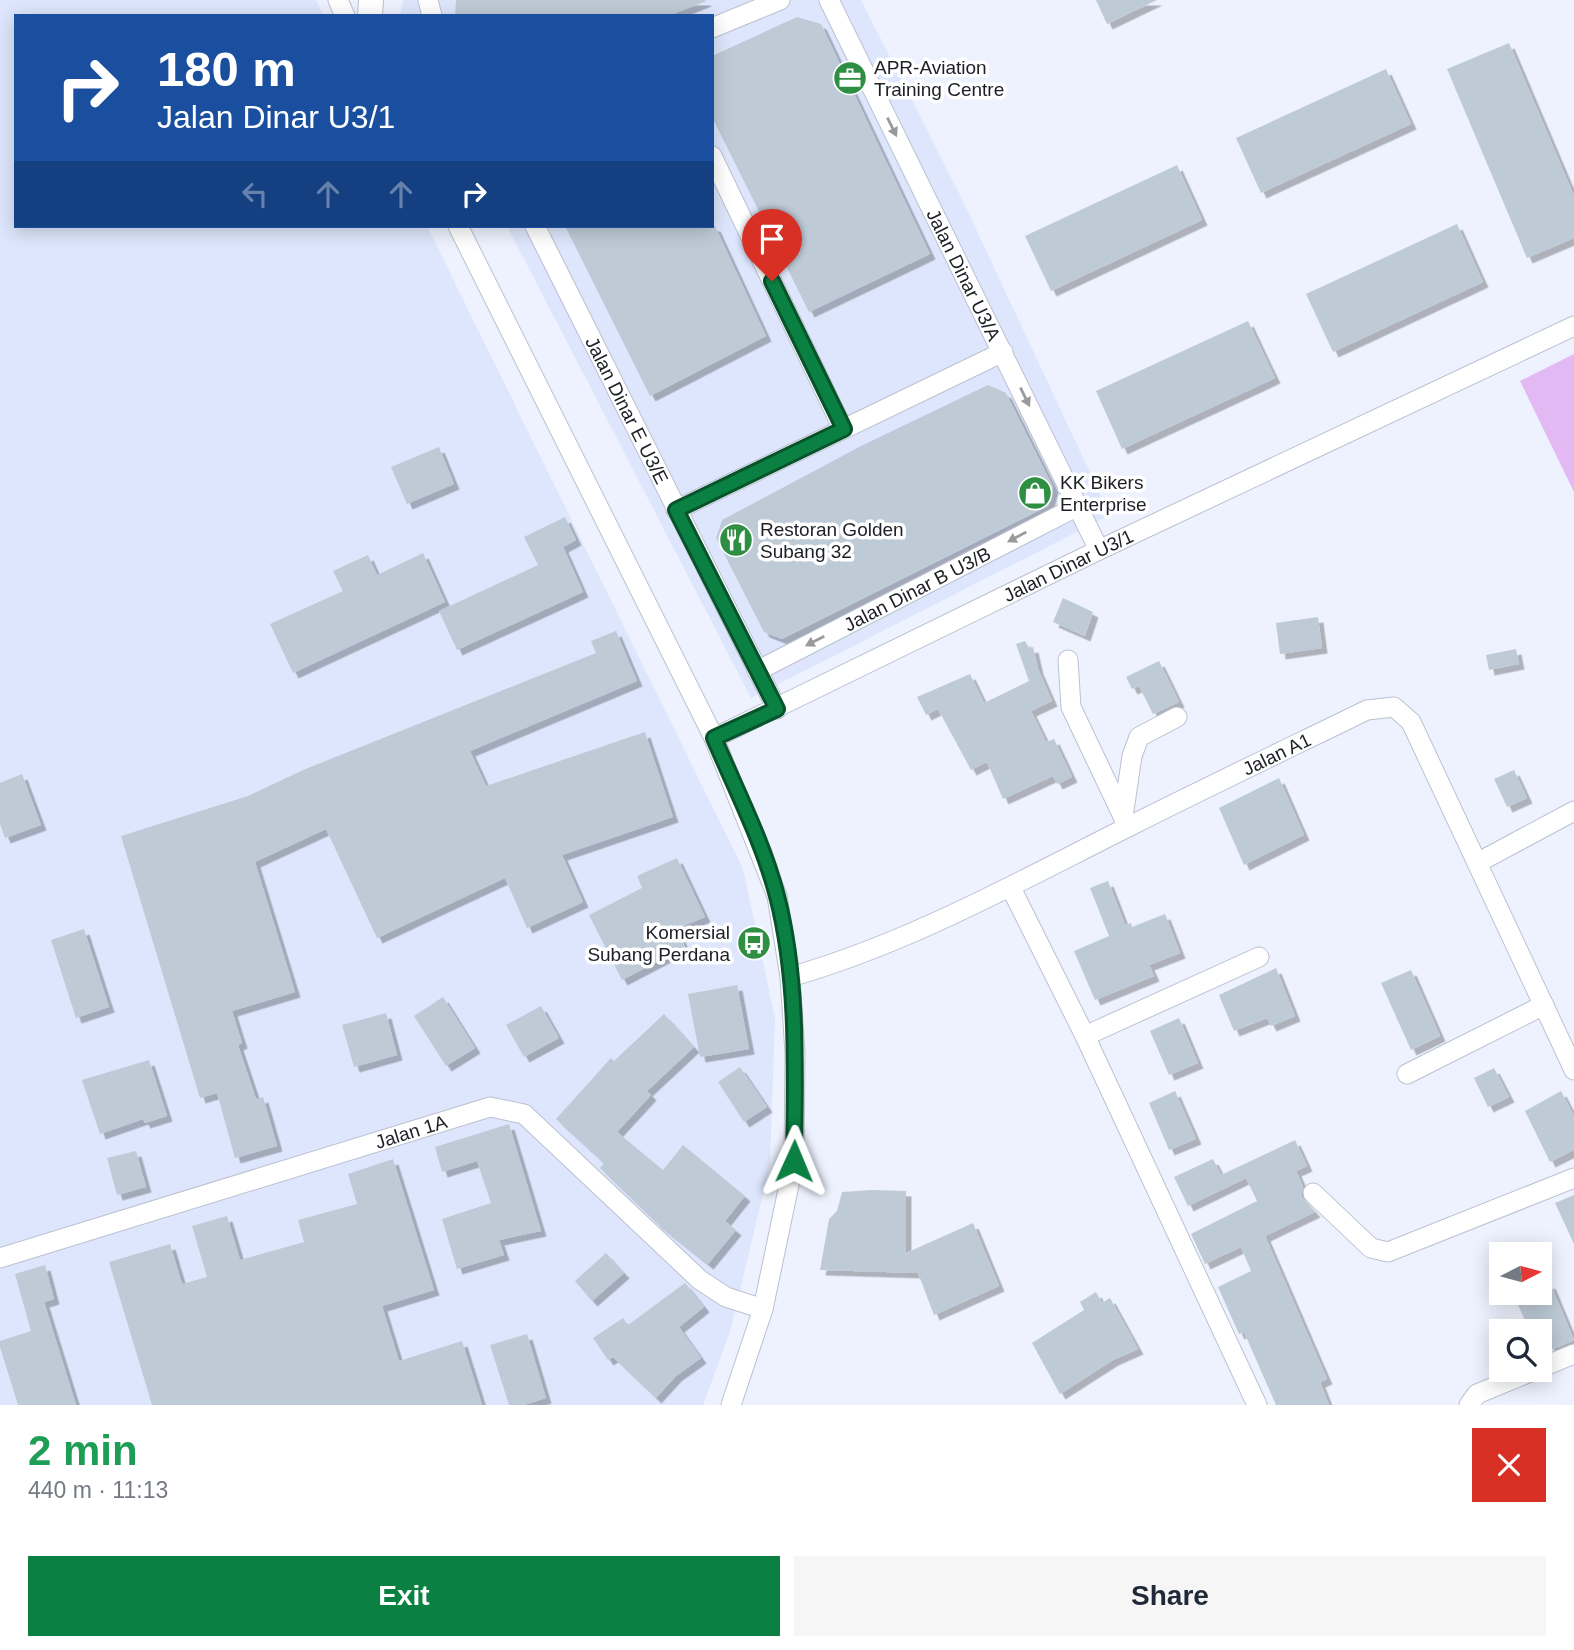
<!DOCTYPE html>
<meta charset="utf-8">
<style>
body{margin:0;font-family:Arial,sans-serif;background:#f6f6f7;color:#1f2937;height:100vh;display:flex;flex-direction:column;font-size:26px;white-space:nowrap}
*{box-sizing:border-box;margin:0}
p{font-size:23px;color:#747a83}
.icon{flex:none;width:38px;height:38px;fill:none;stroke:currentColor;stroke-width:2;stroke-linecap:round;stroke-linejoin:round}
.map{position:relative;height:1405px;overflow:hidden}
.details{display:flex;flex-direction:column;background:#fff;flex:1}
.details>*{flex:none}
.guide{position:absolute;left:14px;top:14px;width:700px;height:214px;border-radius:0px;box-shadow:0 4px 18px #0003;background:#1a4fa0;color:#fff;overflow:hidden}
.needle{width:46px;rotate:84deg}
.fabs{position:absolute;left:1489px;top:1242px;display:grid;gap:14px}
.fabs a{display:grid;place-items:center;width:63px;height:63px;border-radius:0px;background:#fff;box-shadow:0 4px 18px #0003;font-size:35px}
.pin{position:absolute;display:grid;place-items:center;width:60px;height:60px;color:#fff;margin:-72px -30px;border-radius:50% 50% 50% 0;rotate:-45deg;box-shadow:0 0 7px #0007}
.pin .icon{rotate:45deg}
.me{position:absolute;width:77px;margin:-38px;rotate:1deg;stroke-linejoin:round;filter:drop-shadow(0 0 5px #0008)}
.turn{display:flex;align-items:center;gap:24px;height:147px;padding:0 28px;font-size:32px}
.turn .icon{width:91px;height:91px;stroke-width:2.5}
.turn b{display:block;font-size:49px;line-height:60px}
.lanes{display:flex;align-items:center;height:66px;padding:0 28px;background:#0003;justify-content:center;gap:35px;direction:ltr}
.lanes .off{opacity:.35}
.round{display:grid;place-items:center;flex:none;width:74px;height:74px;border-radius:0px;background:#f6f6f7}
.summary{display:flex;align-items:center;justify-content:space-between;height:119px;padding:0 28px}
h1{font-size:42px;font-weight:600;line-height:52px;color:#1e9e55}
.primary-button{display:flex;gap:14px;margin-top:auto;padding:14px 28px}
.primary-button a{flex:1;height:80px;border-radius:0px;background:#0b8043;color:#fff;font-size:28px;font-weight:600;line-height:80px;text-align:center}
.primary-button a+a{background:#f6f6f7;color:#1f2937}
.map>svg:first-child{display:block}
.built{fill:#dde6fc}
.green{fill:#e2b9f2}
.building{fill:#becbd7;filter:url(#shadow)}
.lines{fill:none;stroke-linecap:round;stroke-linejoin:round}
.minor-casing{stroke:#bbc1d0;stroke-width:21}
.major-casing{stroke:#bbc1d0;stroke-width:26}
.minor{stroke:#fff;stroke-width:19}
.major{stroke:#fff;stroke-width:24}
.oneway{fill:#999a9c}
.route-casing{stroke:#07532c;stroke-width:18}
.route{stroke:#0b8043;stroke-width:12}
.labels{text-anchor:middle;stroke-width:7;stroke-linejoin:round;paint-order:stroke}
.poi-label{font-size:19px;fill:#1d1f24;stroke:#fff;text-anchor:start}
.street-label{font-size:19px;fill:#1d1f24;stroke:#fff}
</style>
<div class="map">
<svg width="1574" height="1405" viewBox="0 0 1574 1405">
<defs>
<filter id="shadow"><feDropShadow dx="5.5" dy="5.5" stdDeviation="0" flood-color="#0004"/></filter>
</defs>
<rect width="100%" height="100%" fill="#edf2fe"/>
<path class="built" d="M0,0h316l8,16h-308v210h411l316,643 32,150 -5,146 -40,167 -27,73h-703z
M403,0h458l100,197 149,318 -359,183 -244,-472h205v-210h-312z"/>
<path class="green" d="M1574,354v138l-54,-111z"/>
<path class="building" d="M456,0h249l1,1 -38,15h-213z
M1096,0h61l-50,24z
M797,17l24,7 109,230 -121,58 -97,-195v-61z
M1509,43l65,153v42l-47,20 -80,-189z
M1386,69l25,55 -150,69 -25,-55z
M1177,165l25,55 -151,71 -26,-55z
M1457,224l26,58 -150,70 -27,-58z
M565,226h150l51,110 -116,60z
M1248,321l27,57 -153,71 -26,-58z
M988,385l18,8 47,94 -5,19 -266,133 -18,-7 -48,-94 6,-18 139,-74z
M439,447l15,37 -47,20 -16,-37z
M565,517l11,23 -13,7 20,45 -126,58 -18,-39 99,-46 -14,-28z
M423,553l22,49 -152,71 -23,-49 73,-33 -10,-20 35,-16 9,20z
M1063,598l30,14 -8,24 -32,-14z
M1318,617l4,31 -42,6 -4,-31z
M616,631l21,50 -167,70 16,35 159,-54 28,85 -111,38 21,47 -56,26 -22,-50 -128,60 -51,-109 -71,33 40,130 -63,19 10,32 -4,2 18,54 7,-2 14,49 -42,12 -18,-65 -17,5 -79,-262 127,-40 55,-26 293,-117 -5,-12z
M1025,641l4,7 4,-1 5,22 14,32 -21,10 15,31 8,-3 18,38 -15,7 -4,-8 -50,23 -16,-37 -16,8 -33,-61 -12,6 -9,-18 53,-23 14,29 45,-22 -13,-37z
M1516,649l3,15 -30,6 -3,-15z
M1159,661l20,41 -26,12 -14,-28 -7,3 -6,-12z
M1514,770l13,28 -20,9 -13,-28z
M22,774l19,51 -36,13 -5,-14v-41z
M1279,778l25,57 -60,30 -25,-57z
M677,858l28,59 -29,12 9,18 -63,33 -33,-65 53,-27 -5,-12z
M1108,881l17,44 6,-2 1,4 33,-13 15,39 -31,12 5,11 -59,24 -21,-49 35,-15 -19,-48z
M84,929l25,78 -33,11 -25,-78z
M1276,968l19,48 -24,10 -4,-8 -33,13 -15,-36z
M1411,970l29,66 -29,14 -30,-67z
M737,985l12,64 -49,8 -12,-63z
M443,997l32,51 -29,18 -32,-50z
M541,1006l18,32 -35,19 -18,-32z
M386,1013l11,42 -43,12 -12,-42z
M664,1014l30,33 -47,44 4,4 -34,37 46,38 20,-25 62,51 -20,25 11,9 -28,34 -50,-40 -58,-56 4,-5 -48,-44 55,-61 3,3z
M1179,1018l19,45 -29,12 -19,-44z
M149,1060l18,56 -22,7 -2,-4 -43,15 -18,-54z
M740,1067l27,40 -23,15 -26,-40z
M1494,1068l15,29 -21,10 -14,-29z
M1175,1091l21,48 -27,11 -20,-47z
M1561,1091l13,25v34l-24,12 -25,-51z
M509,1124l32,107 -42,9 5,15 -47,14 -15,-50 49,-16 -14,-42 -35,11 -7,-25z
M1295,1140l12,26 -11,5 7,16 -2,9 14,16 -50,24 62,143 -7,3 9,23h-53l-32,-73 -5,2 -21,-47 33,-16 -10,-24 -36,17 -14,-30 66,-33 -11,-23 -58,28 -14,-29 39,-18 8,16z
M136,1151l10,36 -29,8 -10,-37z
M393,1159l41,131 -52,16 17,55 63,-20 20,64h-330l-43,-143 61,-18 12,40 25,-7 -15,-51 35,-10 13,44 64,-18 -6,-22 59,-16 -9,-30z
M872,1190l34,1v62l67,-30 26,63 -65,29 -16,-42 -98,-3 9,-51 8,-8 5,-19z
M1574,1195v49l-19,-41z
M606,1253l18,20 -32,28 -17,-20z
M45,1265l9,34 -10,3 32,103h-58l-18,-58v-6l31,-10 -16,-57z
M685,1283l19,24 -25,20 22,31 -25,18 -20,22 -43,-41 -5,3 -15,-22 30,-20 5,7z
M1550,1283l24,57 -23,10 -6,-13 -5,3v-8h-10l-14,-32 14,-7h10v-5z
M1096,1292l6,11 8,-5 28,51 -25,11 -53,34 -28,-51 52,-33 -4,-8z
M527,1334l19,64 -22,7h-15l-19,-60z"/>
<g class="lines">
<g class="minor-casing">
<g id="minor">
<path d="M338,0l7,16"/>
<path d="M428,0l4,16"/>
<path id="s1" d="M829,0l270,550"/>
<path d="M712,28l68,-28"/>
<path d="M712,156l131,273"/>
<path d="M458,226l256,512 63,158 13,81 5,76 -1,108 -31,148 -32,96"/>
<path id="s2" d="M535,226l242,483"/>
<path d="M676,510l327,-158"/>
<path d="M1068,660l3,47 57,120"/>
<path id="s3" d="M757,671l321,-165"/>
<path id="s4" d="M714,738l385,-188 475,-224"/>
<path d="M1123,817l9,-61 7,-19 38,-20"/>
<path d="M1477,863l97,-52"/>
<path d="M1011,888l74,148 172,369"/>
<path id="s5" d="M790,977c119,-34 228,-95 338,-150 79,-40 159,-78 239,-117l27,-3 17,15 163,348"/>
<path d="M1085,1036l174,-79"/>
<path d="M1407,1074l137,-69"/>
<path d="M1313,1193l58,55 17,4 186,-74"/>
<path id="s6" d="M0,1258l490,-151 34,7 176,166 26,17 37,12"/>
<path d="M1540,1368l34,-14"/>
<path d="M1469,1405l8,-11 58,-24"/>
</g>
</g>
<g class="major-casing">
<path id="major" d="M370,15l1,-15"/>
</g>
<use href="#minor" class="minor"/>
<use href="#major" class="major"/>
</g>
<defs><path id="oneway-solid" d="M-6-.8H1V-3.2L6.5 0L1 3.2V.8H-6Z" transform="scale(1.75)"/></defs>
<g class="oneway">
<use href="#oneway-solid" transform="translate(892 127) rotate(64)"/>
<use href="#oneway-solid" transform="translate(1025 397) rotate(64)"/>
<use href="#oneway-solid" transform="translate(1017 537) rotate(152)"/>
<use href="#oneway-solid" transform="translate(815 641) rotate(153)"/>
</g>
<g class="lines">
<g class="route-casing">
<path id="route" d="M772,281l72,148 -168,81 101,199 -63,29c22,52 49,104 63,158 22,85 18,178 17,265"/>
</g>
<use href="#route" class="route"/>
</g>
<defs>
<g id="office-disc" transform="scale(1.75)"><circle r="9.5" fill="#2e8f43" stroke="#fff"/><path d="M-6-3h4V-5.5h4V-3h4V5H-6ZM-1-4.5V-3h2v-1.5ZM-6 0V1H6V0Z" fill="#fff"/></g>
<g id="shop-disc" transform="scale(1.75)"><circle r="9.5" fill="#2e8f43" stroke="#fff"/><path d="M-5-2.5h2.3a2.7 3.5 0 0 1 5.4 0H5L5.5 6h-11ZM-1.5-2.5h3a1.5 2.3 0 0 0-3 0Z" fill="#fff"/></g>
<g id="restaurant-disc" transform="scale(1.75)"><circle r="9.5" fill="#2e8f43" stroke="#fff"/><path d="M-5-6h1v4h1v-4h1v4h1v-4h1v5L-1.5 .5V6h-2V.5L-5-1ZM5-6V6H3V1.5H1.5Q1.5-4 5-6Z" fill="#fff"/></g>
<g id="bus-disc" transform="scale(1.75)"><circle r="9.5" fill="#2e8f43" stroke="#fff"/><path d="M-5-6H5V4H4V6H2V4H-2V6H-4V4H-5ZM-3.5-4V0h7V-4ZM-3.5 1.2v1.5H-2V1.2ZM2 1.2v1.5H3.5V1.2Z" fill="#fff"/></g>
</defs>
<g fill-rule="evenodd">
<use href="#office-disc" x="850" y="78"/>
<use href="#shop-disc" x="1035" y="493"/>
<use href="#restaurant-disc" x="736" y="540"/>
<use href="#bus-disc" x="754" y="943"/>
</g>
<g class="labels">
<g class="poi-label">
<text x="874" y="74">APR-Aviation<tspan x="874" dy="22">Training Centre</tspan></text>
<text x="1060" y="489">KK Bikers<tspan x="1060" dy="22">Enterprise</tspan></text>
<text x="760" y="536">Restoran Golden<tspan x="760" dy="22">Subang 32</tspan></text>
<text x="730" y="939" text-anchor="end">Komersial<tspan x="730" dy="22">Subang Perdana</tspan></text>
</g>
<g class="street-label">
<text dy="7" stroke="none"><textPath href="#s1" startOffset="306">Jalan Dinar U3/A</textPath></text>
<text dy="7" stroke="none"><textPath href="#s2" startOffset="206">Jalan Dinar E U3/E</textPath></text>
<text dy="7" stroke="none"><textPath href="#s4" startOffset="394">Jalan Dinar U3/1</textPath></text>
<text dy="7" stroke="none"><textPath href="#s3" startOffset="180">Jalan Dinar B U3/B</textPath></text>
<text dy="7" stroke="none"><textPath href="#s5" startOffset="536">Jalan A1</textPath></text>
<text dy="7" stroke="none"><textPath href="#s6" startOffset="430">Jalan 1A</textPath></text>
</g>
</g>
</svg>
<div class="fabs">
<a><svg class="needle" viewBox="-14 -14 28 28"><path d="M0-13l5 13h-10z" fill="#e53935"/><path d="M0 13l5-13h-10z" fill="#747a83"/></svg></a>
<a><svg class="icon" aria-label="search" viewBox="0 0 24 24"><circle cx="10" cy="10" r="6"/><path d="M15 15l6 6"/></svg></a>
</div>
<div class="pin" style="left:772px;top:281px;background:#d93025"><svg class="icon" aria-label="arrive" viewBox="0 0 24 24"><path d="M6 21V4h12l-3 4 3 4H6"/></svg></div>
<svg class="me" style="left:794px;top:1161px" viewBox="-20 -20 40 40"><path d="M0-17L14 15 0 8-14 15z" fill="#0b8043" stroke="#fff" stroke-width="4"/></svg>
<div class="guide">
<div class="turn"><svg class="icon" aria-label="right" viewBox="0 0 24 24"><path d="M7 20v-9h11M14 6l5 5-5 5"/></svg><div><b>180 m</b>Jalan Dinar U3/1</div></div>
<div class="lanes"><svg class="icon off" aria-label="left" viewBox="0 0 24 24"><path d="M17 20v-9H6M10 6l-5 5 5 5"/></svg><svg class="icon off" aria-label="ahead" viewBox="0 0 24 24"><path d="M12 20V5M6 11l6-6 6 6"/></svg><svg class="icon off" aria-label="ahead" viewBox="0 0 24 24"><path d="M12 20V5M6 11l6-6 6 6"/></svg><svg class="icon" aria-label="right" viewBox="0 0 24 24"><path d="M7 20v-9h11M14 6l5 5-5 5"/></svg></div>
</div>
</div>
<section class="details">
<div class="summary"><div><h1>2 min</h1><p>440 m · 11:13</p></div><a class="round" style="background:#d93025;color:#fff"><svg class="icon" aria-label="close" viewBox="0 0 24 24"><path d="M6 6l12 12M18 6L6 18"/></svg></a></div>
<div class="primary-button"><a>Exit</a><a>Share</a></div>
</section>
